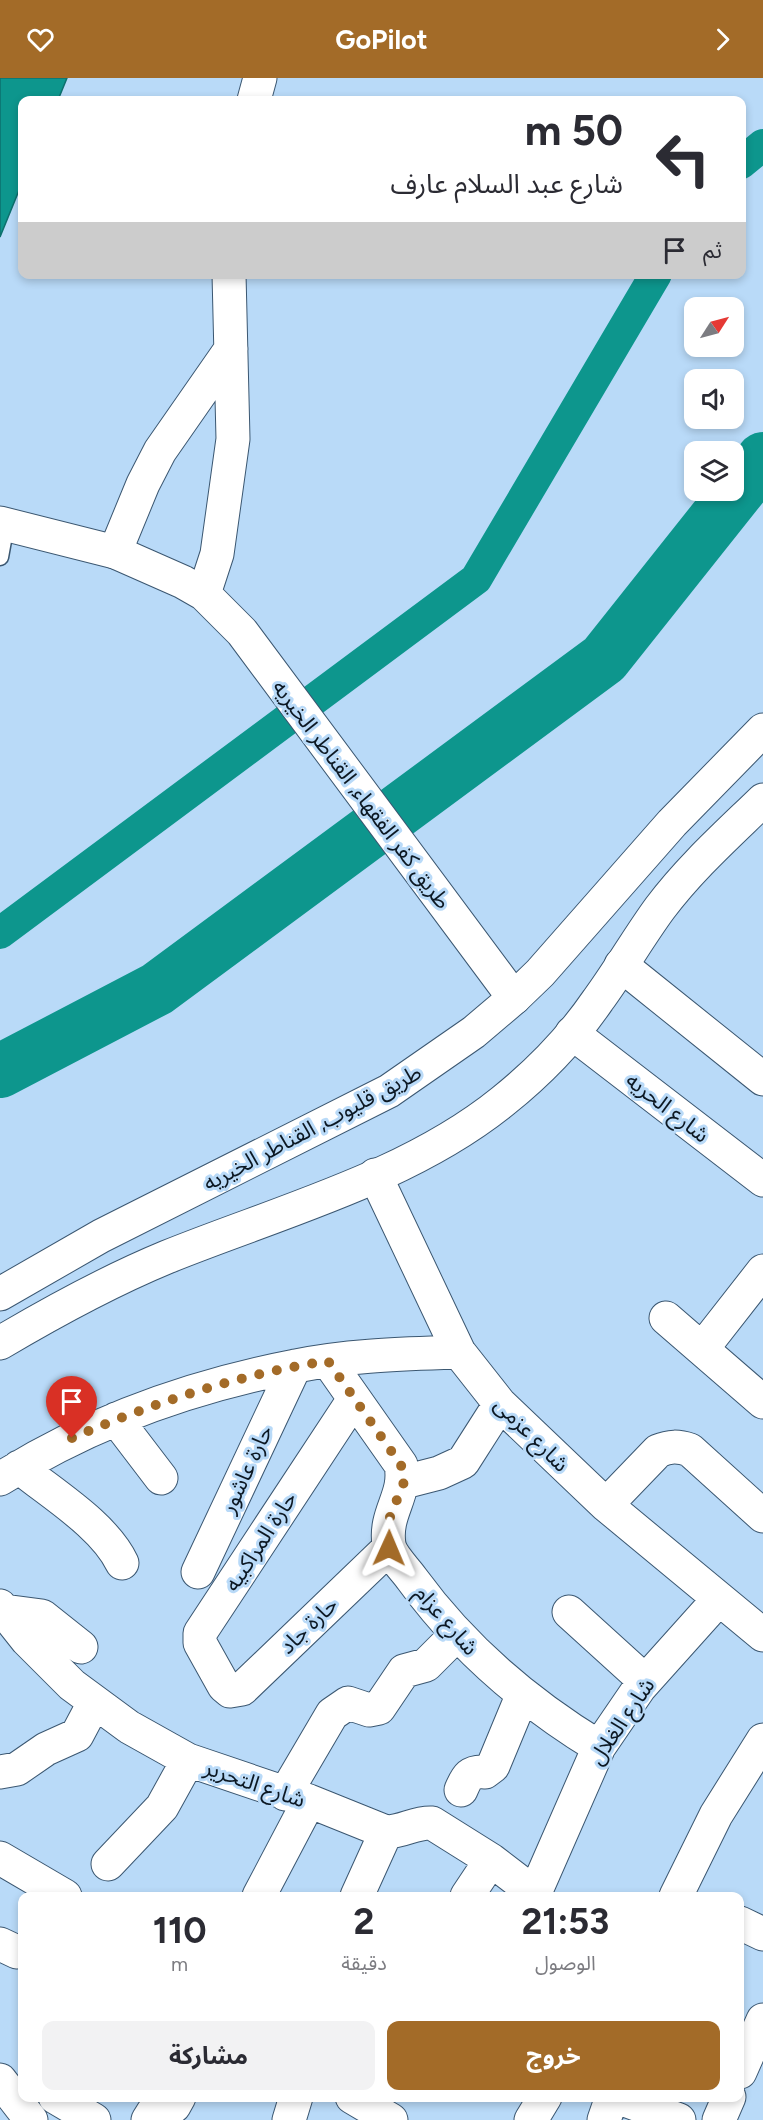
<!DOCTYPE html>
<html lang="ar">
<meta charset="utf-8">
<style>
body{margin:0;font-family:Figtree,"Noto Sans Arabic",sans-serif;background:#f2f2f3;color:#2b2b33;direction:rtl;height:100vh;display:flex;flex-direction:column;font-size:22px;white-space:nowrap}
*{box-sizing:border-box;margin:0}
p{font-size:20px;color:#7c7c81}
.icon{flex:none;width:33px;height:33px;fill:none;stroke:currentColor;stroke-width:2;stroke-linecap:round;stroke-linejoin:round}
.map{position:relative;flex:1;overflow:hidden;direction:ltr}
.drawer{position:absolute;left:18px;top:1814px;width:726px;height:210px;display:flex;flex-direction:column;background:#fff;border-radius:12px;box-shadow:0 3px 9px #0003;direction:rtl}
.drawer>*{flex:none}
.hud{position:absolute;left:18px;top:18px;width:728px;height:183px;border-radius:12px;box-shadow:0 3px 9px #0003;direction:rtl;background:#fff;color:#2b2b33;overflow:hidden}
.needle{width:39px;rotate:54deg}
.controls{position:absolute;left:684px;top:219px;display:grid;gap:12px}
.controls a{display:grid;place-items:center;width:60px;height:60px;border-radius:12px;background:#fff;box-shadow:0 3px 9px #0003;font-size:30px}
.pin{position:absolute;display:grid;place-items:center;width:51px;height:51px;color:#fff;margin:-62px -26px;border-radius:50% 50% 50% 0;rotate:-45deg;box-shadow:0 0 6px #0007}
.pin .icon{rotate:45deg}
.me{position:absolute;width:66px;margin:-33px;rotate:1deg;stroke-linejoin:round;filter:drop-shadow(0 0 4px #0008)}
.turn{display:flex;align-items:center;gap:21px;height:126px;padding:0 24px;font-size:27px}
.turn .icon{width:78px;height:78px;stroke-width:2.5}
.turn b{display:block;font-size:42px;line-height:51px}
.then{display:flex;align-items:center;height:57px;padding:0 24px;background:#0003;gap:12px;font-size:22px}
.eta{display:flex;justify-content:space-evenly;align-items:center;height:102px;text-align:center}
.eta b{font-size:36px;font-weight:700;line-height:42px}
.cta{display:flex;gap:12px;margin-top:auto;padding:12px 24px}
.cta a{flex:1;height:69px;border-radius:12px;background:#a36b28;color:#fff;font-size:24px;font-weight:700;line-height:69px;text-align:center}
.cta a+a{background:#f2f2f3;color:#2b2b33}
header{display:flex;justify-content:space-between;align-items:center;height:78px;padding:0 24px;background:#a36b28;color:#fff;font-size:27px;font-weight:700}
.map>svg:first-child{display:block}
.water{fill:#0d968d;stroke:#0d706d;stroke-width:1.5}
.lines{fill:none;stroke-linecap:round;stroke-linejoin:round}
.canal{stroke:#0d968d;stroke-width:32}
.river{stroke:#0d968d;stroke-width:54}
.service-casing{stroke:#3b5771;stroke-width:19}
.minor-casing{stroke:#3b5771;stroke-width:35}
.tertiary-casing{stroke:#3b5771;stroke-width:35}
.secondary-casing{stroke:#3b5771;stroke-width:35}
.service{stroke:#fff;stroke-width:16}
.minor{stroke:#fff;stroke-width:33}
.tertiary{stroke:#fff;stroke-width:33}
.secondary{stroke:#fff;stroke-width:33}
.route{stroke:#a36b28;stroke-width:10;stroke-dasharray:0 18}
.labels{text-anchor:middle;stroke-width:6;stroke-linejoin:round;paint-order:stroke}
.street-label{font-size:22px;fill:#0c1823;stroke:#b9daf8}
</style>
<header><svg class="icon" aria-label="forward" viewBox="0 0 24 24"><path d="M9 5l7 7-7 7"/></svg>GoPilot<svg class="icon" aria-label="heart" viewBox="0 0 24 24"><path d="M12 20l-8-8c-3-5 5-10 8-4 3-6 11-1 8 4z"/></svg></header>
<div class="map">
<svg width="763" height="2042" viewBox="0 0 763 2042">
<rect width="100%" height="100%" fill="#b9daf8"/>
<path class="water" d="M0,0h67l-9,22h-36v83l-22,54z"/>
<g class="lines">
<path class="canal" d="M741,85l22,-18
M0,855l476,-354 180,-305"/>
<path class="river" d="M0,993l157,-82 447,-330 159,-200"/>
<g class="service-casing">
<path id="service" d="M0,479l6,-33"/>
</g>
<g class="minor-casing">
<path id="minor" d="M0,445l115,29
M621,887l142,114
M572,955l191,147
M375,1097l84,177 41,52 106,101 157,130
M666,1240l97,84
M702,1271l61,-78
M328,1283l73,104c6,31 -17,47 -12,80 2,11 16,24 23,34 51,70 113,123 187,168
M354,1321l-154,234v10l24,43 6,5 12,-2 147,-141
M116,1341l45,59
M19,1389c33,27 85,58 103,96
M0,1401c89,-56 192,-93 296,-113 53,-11 109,-12 163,-14
M404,1404l35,-9 24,-11 37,-58
M606,1427l52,-54c12,-5 20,-5 32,-1l73,66
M198,1494l97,-206
M0,1528l27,34 45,45 57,42 59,33 121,41 77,31c17,0 29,-10 46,-9l59,37 47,36
M4,1533l38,5 39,31
M569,1534l76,69
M0,1694l17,-3 29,-20 31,-14 17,-32
M461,1712c6,-14 9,-19 24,-18l8,-6 29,-70
M285,1716l47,-80 16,-11 21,7 10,-2 25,-37 22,-6 30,-30
M0,1780l65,38
M108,1786l54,-57 26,-47
M535,1815l64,-146 41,-60 78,-87
M259,1818l50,-95
M357,1818l29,-64
M467,1818l24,-36
M676,1818l40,-81 47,-75
M740,1845l23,11
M0,1866l17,8
M740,1994l23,-52
M0,2002l31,40
M55,2019l39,23
M352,2019l39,23
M617,2019l62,23
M148,2042l5,-8 21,-6 5,-9
M289,2042l7,-23
M531,2042l14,-23
M604,2042l8,-23
M719,2042l10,-23"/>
</g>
<g class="tertiary-casing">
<path id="tertiary" d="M254,22l6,-22
M231,271l-71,102 -17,33 -28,68 68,30 21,12 38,38 272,366
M204,516l13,-40 16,-115 -4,-165"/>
</g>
<g class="secondary-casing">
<path id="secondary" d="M0,1216l101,-58 288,-145 85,-59 40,-34 26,-25 132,-150 91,-93
M0,1265c54,-32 109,-62 167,-86 111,-45 241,-79 336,-156 35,-28 69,-63 95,-101 22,-30 40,-62 62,-92 30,-40 67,-73 103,-108"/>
</g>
<use href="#service" class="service"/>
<use href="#minor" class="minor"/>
<use href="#tertiary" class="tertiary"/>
<use href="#secondary" class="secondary"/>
</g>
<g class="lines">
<path class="route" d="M72,1360c81,-35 168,-64 256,-77l73,104 3,17 -16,40 1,26"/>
</g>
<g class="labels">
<g class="street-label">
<text transform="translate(362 716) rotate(53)" y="8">طريق كفر الفقهاء, القناطر الخيريه</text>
<text transform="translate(668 1029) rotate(38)" y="8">شارع الحريه</text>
<text transform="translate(312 1049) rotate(-28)" y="8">طريق قليوب, القناطر الخيريه</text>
<text transform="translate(532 1356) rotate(45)" y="8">شارع عزمى</text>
<text transform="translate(246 1391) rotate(-65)" y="8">حارة عاشور</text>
<text transform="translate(260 1463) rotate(-57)" y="8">حارة المراكبيه</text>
<text transform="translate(447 1542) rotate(49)" y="8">شارع عزام</text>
<text transform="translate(308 1547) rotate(-44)" y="8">حارة جاد</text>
<text transform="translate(621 1643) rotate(-56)" y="8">شارع الغلال</text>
<text transform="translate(255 1705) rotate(19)" y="8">شارع التحرير</text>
</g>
</g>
</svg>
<div class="controls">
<a><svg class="needle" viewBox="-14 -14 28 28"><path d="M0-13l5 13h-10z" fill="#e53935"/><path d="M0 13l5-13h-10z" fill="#7c7c81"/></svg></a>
<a><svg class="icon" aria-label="sound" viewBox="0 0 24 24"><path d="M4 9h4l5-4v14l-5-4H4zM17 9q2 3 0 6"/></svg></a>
<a><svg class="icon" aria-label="layers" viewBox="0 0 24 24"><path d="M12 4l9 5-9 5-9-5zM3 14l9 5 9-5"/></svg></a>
</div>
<div class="pin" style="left:72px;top:1360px;background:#d93025"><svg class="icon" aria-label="arrive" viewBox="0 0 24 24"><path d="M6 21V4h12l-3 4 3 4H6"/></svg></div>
<svg class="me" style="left:389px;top:1470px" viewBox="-20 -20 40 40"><path d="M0-17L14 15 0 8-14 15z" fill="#a36b28" stroke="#fff" stroke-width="4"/></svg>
<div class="hud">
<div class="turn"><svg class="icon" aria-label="left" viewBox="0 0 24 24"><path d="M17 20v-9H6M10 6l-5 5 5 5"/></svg><div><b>50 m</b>شارع عبد السلام عارف</div></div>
<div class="then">ثم<svg class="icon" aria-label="arrive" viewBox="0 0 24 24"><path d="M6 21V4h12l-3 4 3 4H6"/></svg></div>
</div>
<section class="drawer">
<div class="eta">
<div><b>21:53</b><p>الوصول</p></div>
<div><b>2</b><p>دقيقة</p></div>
<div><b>110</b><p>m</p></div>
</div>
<div class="cta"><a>خروج</a><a>مشاركة</a></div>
</section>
</div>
